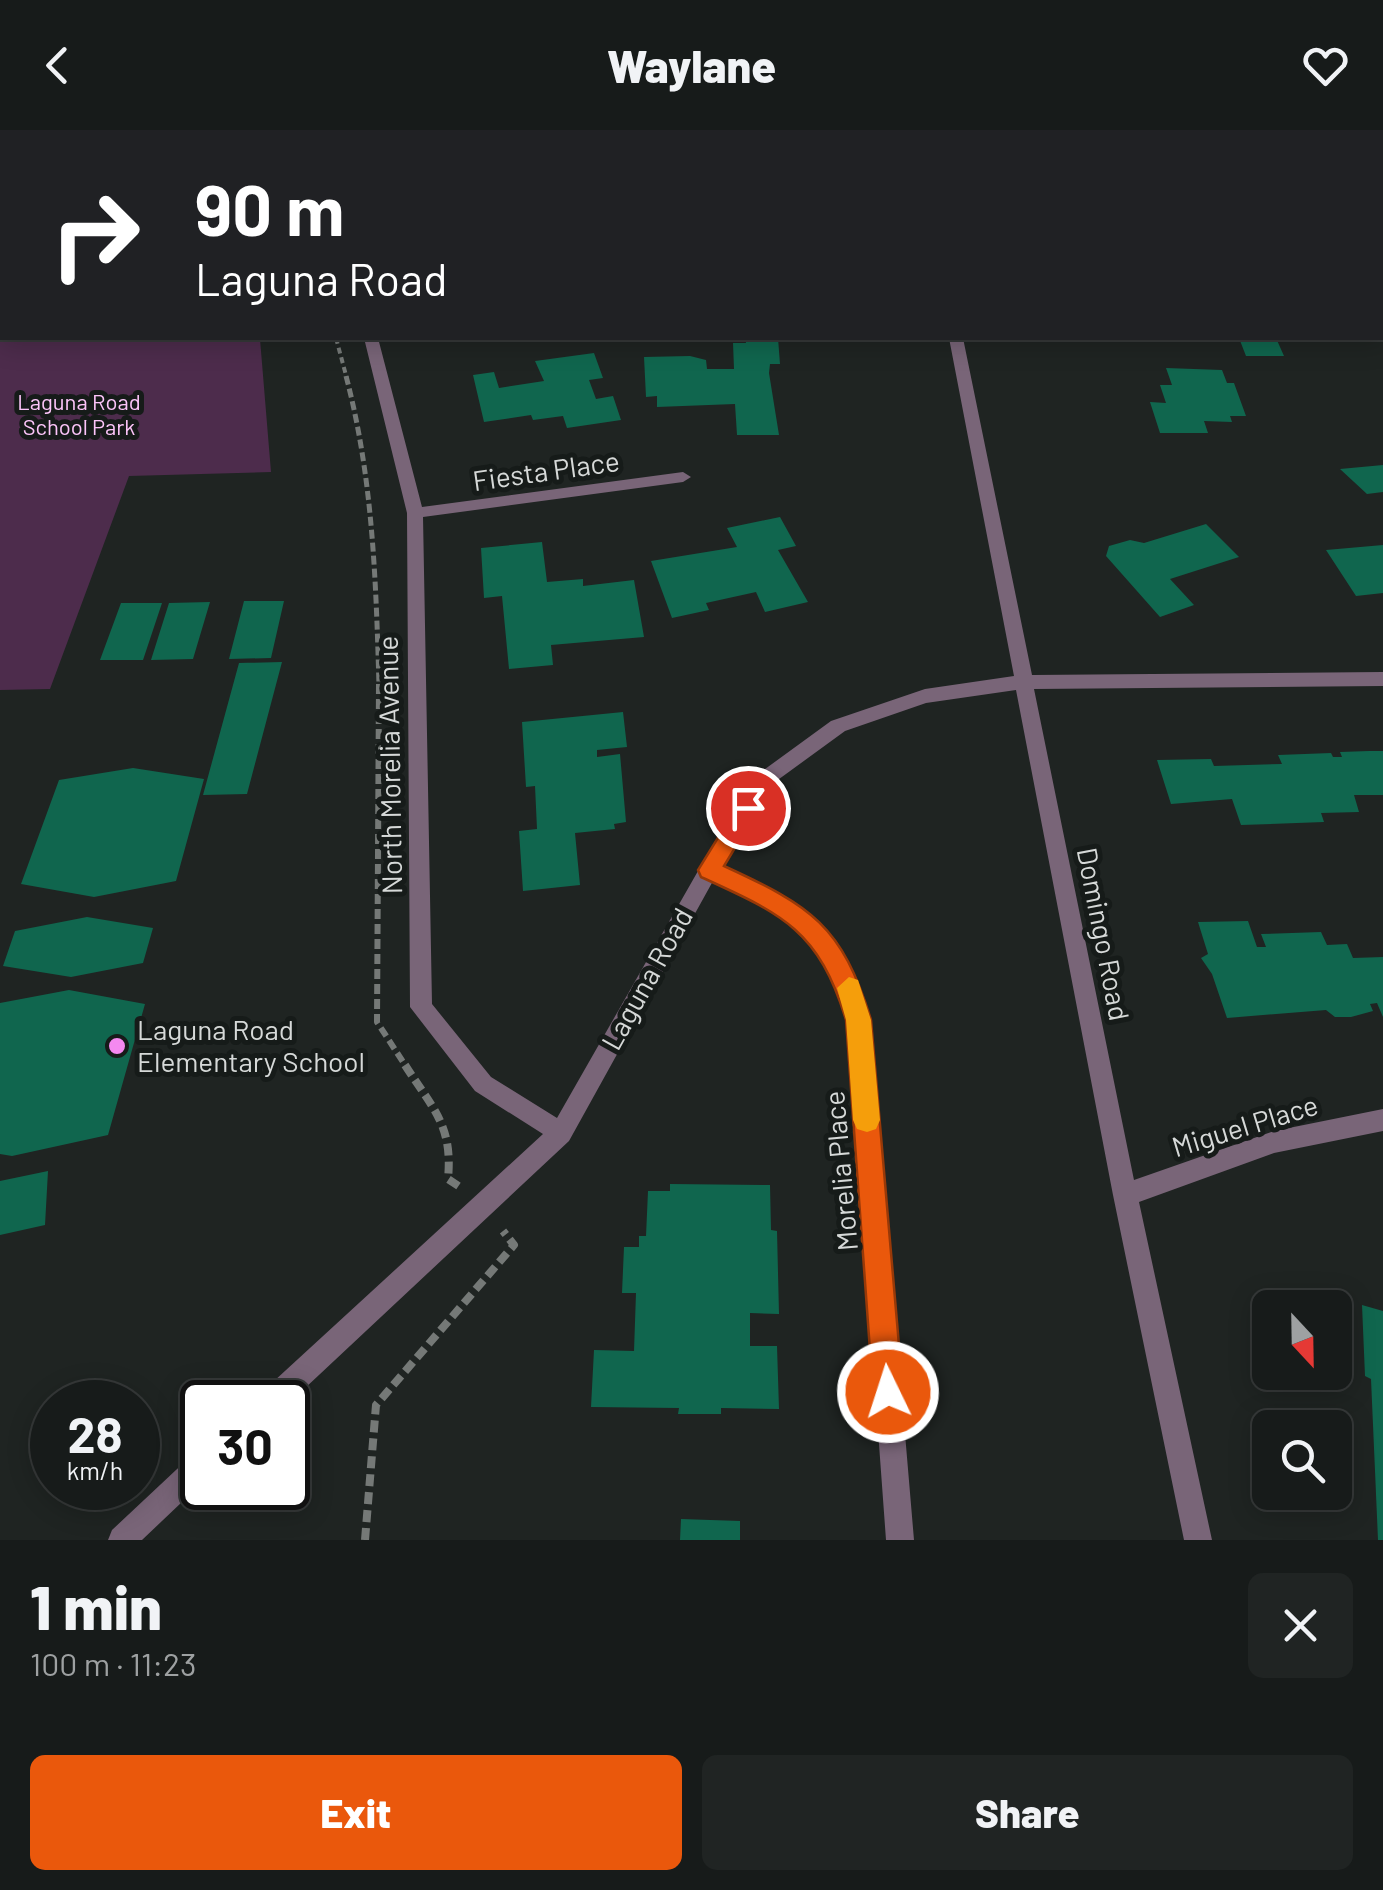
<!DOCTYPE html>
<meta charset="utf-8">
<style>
body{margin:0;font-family:Barlow,sans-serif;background:#202423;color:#f1f3f6;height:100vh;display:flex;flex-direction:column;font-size:38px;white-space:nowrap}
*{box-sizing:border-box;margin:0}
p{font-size:32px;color:#9ea1a2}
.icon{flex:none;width:55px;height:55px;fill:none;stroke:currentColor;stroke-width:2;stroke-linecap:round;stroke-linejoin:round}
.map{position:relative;height:1410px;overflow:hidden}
.panel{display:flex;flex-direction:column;background:#171b1a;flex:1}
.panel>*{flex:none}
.top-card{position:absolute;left:0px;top:0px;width:1385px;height:210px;box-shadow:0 5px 25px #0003,0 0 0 2px #363939;background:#202124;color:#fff;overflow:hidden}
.needle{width:65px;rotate:158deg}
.tools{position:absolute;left:1252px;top:1160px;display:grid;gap:20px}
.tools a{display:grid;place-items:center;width:100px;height:100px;border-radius:15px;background:#171b1a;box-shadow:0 5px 25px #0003,0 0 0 2px #363939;font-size:50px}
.speed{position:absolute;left:30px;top:1250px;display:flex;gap:20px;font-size:50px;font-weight:700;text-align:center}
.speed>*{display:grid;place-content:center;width:130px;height:130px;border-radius:50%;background:#171b1a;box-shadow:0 5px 25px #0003,0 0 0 2px #363939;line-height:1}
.speed small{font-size:25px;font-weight:400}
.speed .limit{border:5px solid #111;border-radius:15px;background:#fff;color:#111}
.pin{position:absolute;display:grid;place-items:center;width:85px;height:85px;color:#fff;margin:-42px;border:5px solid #fff;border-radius:50%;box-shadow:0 2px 10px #0007}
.me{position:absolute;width:110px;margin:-55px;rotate:356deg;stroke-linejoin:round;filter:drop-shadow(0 0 8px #0008)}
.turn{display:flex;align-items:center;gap:35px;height:210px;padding:0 30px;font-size:45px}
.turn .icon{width:130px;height:130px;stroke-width:2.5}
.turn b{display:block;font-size:70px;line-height:85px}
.round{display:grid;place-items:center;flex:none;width:105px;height:105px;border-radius:15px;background:#202423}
.summary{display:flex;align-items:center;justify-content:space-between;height:170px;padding:0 30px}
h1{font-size:60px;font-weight:800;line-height:75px}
.cta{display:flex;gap:20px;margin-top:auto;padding:20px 30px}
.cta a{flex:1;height:115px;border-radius:15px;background:#ea580c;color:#fff;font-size:40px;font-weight:800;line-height:115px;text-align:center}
.cta a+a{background:#202423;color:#f1f3f6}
header{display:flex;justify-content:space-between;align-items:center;height:130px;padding:0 30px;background:#171b1a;font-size:45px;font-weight:800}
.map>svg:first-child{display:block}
.green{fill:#4d2c4c}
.building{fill:#10664e}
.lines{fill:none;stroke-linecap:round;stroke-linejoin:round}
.path-far3{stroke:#757977;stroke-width:4;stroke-dasharray:6 4;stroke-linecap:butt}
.path-far2{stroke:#757977;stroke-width:5;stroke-dasharray:9 4;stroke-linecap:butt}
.path-far1{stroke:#757977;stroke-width:6;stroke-dasharray:10 5;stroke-linecap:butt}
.path{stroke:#757977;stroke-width:8;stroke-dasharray:12 6;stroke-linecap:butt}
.street{fill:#796578;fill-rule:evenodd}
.route{fill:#ea580c;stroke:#983908;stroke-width:2.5}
.slow{fill:#f59e0b}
.poi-dot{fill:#f489f0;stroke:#161b19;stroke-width:4}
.labels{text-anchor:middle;stroke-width:10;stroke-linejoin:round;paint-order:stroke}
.far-park-label{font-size:22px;fill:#fdc5fa;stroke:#161b19}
.street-label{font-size:28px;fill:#d6d9d8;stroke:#161b19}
.poi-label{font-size:28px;fill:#d6d9d8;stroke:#161b19;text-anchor:start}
</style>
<header><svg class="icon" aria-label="back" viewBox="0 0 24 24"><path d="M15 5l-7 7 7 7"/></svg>Waylane<svg class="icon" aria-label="heart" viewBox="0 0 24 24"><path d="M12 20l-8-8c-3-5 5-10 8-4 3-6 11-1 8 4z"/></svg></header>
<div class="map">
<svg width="1383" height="1410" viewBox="0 0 1383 1410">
<rect width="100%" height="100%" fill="#1f2422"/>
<path class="green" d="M0,188l2,20 258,1 11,133 -142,4 -79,213 -50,1z"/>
<path class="building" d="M745,208h33l2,26h-10l-1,9 10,62h-42l-2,-31 -78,3v-11l-11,1 -2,-40 46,-1 16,4 1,9h27l-1,-26h13z
M1239,208h37l8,18h-38z
M594,223l9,25 -14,2 7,19 17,-3 8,24 -54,8 -4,-12 -30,4 -2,-5 -47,7 -11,-47 21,-3 5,16 45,-7 -9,-20z
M1166,238l56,2 5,13h7l12,33h-16l2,6 -28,-1 4,12h-48l-10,-31 16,1 -6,-18h12z
M1383,335v27l-16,2 -27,-25z
M780,387l16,29 -18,4 30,52 -43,10 -9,-20 -50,11 3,7 -37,8 -21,-57 86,-14 -10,-19z
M1206,394l33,33 -69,22 24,26 -34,12 -54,-61 3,-10 21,-6 14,3z
M542,412l5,40 36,-3v7l51,-6 10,57 -93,8 2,20 -44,4 -7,-73 -18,2 -3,-50z
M1383,415v48l-27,3 -30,-46z
M244,471h40l-13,57 -42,1z
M210,472l-17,57 -42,1 18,-57z
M121,473h41l-19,57h-43z
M282,532l-35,132 -44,1 36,-132z
M623,582l4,35 -30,3v7l23,-3 6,68 -12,2 1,5 -40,4 5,52 -57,6 -4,-60 18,-2 -2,-43 -9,1 -4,-65z
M1369,621h14v44h-29l5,17 -38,1 3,9 -83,3 -9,-26 -61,5 -14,-44 54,-1 3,7 68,-2 -4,-9 53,-2 2,4h9l-2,-5z
M133,638l71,11 -28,102 -82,16 -73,-13 38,-104z
M87,787l66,11 -10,35 -72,14 -68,-11 12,-35z
M1248,791l9,26h9l-5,-13 60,-2 6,13 20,-1 6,14 30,-1v60l-6,-14 -7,1 3,7 -22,6h-16l-9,-7 -99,8 -15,-44 -11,-16 7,-4 -10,-32z
M69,860l76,14 -37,131 -96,21 -12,-2v-151z
M48,1041l-3,54 -45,10v-54z
M670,1054l100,1 1,45 6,1 2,83 -29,-1v33h27l2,63 -58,-1v6h-43l1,-6 -88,-1 3,-57 40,1 2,-58h-14l2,-46h15v-11h7l2,-45h22z
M1362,1175l21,6v229h-5l-7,-161 -6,-3z
M681,1389l59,2v19h-60z"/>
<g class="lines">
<path class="path-far3" d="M336,208l11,41"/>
<path class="path-far2" d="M346,246c27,102 30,206 33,310"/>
<path class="path-far1" d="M379,554l-2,338 30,46"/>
<path class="path" d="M405,935c28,44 48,60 43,114l12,8
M365,1410l11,-135 138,-160 -11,-14"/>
<path class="street" d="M256,0h13l1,2h-12z
M364,208h14l44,169 261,-35 8,5 -8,5 -260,35 9,487 59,73 66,41 145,-254 59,-92 70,-51 94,-32 89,-13 -65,-338h14l69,337 351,-3v14l-349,3 100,491 140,-49 109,-22v22l-109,22 -135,49 73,338h-28l-71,-345 -97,-505 -90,13 -81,28 -70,51 -53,85c87,39 116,62 148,153l44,520h-28l-38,-520c-28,-82 -58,-103 -135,-139l-144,260 -281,263 -31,-2 4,-9 282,-259 -68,-43 -65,-84 -3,-494z
M202,1321v32l-60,57h-34l4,-10 80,-75z"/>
</g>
<path class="route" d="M748,669l11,9 -35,58c87,40 118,59 147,154l32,372 -4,10 -11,5 -11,-5 -4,-10 -27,-372c-27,-90 -64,-106 -145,-143l-3,-7 42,-68z"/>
<path class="slow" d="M849,847l9,3 13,40 9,100 -4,9 -9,3 -10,-3 -4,-9 -7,-100 -9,-32z"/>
<circle class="poi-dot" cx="117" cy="916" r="10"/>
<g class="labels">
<g class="far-park-label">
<text x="79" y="280">Laguna Road<tspan x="79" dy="25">School Park</tspan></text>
</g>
<g class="street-label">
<text transform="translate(546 341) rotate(-8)" y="10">Fiesta Place</text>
<text transform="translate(390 635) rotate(-91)" y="10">North Morelia Avenue</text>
<text transform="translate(1103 804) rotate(79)" y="10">Domingo Road</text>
<text transform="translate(647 849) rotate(-61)" y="10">Laguna Road</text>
<text transform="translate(1245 996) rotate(-17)" y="10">Miguel Place</text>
<text transform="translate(841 1041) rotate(-95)" y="10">Morelia Place</text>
</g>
<g class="poi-label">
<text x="137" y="910">Laguna Road<tspan x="137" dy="32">Elementary School</tspan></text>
</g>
</g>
</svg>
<div class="tools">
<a><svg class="needle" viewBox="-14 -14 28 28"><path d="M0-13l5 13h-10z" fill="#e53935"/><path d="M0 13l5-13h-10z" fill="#9ea1a2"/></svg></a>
<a><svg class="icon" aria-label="search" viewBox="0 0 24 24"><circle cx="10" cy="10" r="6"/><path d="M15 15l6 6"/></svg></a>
</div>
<div class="speed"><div>28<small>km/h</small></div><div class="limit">30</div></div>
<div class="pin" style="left:748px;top:678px;background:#d93025"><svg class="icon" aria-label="arrive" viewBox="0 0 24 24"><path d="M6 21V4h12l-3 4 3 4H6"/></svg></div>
<svg class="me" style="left:888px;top:1262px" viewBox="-20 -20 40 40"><circle r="17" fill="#ea580c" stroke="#fff" stroke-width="3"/><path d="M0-11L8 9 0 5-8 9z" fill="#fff"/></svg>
<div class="top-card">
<div class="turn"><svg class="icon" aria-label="right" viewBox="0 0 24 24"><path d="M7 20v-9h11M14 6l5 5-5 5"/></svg><div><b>90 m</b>Laguna Road</div></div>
</div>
</div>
<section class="panel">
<div class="summary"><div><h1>1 min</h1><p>100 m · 11:23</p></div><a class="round"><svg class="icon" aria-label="close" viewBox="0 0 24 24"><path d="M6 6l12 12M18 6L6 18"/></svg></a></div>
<div class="cta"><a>Exit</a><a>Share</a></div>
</section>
